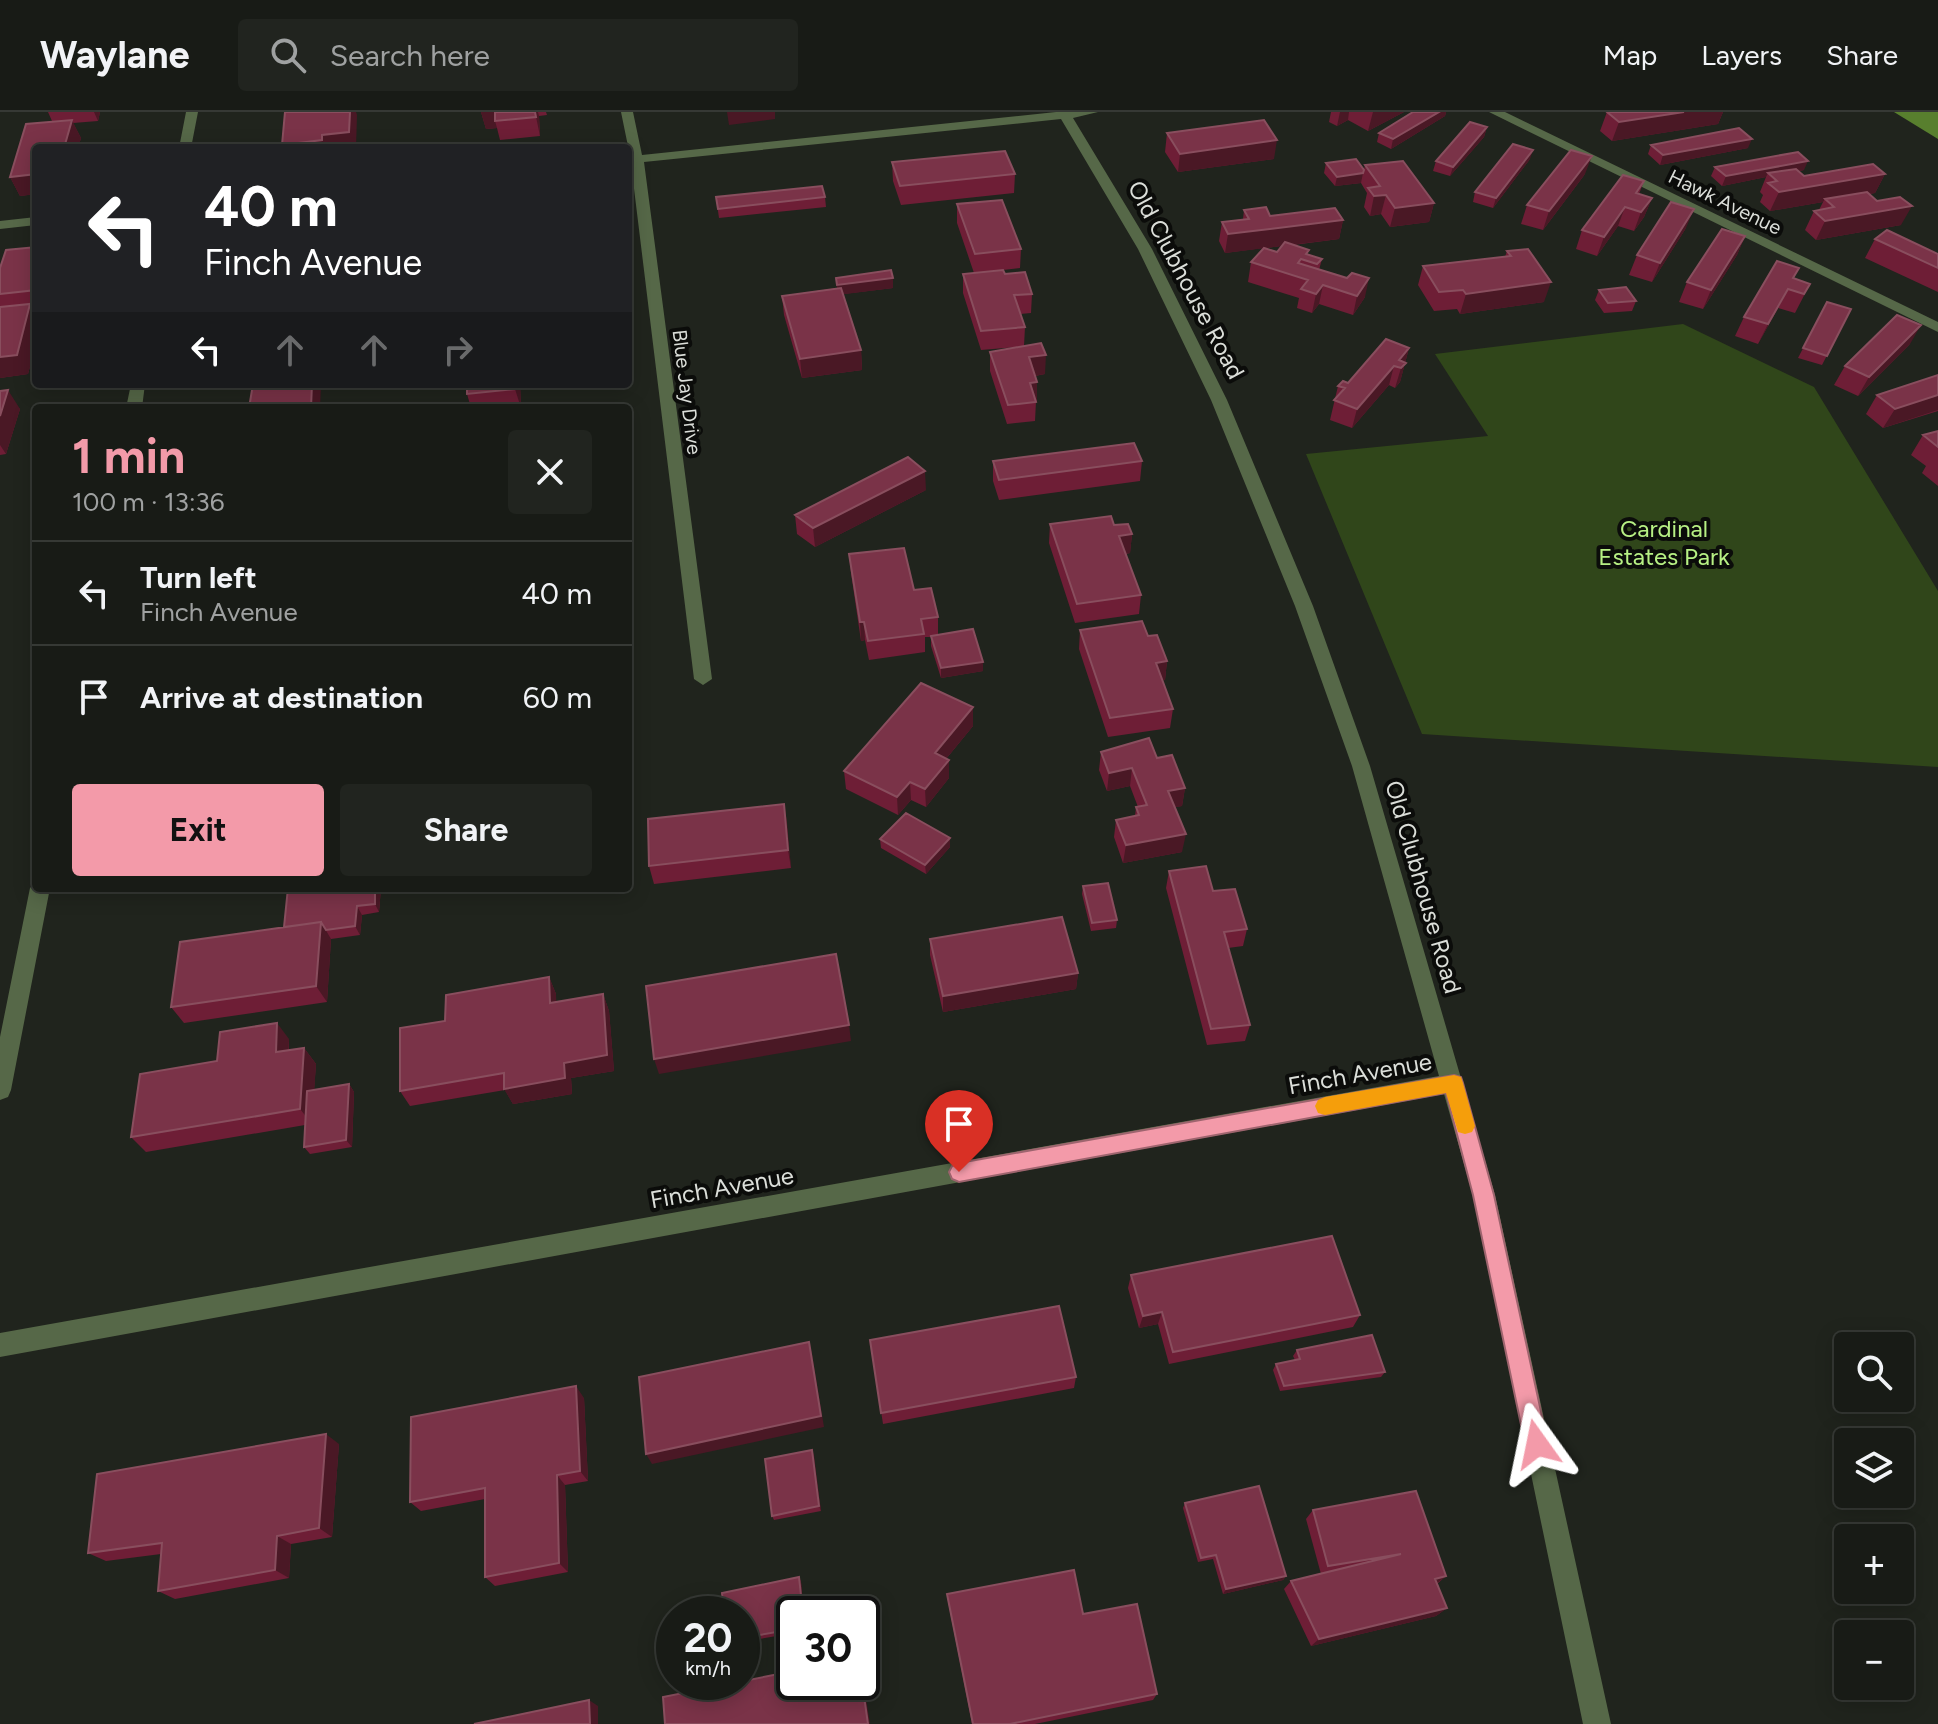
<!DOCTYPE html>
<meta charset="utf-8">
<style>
body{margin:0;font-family:Figtree,sans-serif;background:#21241f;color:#f1f3f6;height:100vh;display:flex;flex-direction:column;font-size:30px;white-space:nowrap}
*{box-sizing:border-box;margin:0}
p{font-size:26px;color:#9fa1a1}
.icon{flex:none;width:44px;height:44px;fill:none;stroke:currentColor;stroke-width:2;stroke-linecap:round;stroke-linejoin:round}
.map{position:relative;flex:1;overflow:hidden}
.drawer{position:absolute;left:32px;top:292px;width:600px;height:488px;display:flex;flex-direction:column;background:#181b16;border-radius:8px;box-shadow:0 4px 20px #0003,0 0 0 2px #363935}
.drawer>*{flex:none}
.guide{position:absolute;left:32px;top:32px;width:600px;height:244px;border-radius:8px;box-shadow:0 4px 20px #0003,0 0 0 2px #363935;background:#202124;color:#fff;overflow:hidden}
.controls{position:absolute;left:1834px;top:1220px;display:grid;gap:16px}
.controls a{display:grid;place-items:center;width:80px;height:80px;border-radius:8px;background:#181b16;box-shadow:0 4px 20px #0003,0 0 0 2px #363935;font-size:40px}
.speed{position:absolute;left:656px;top:1484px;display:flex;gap:16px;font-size:40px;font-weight:700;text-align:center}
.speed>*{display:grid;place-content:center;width:104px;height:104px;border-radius:50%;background:#181b16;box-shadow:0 4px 20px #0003,0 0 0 2px #363935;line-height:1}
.speed small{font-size:20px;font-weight:400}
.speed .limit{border:4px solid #111;border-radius:12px;background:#fff;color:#111}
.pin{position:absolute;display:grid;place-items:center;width:68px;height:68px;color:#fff;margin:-82px -34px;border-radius:50% 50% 50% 0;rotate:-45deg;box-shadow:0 0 8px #0007}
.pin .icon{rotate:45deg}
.me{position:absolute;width:88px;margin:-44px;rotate:348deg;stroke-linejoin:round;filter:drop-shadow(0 0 6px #0008)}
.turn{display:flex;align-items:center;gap:28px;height:168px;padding:0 40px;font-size:36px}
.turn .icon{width:104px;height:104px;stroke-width:2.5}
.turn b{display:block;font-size:56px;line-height:68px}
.lanes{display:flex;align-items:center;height:76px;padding:0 40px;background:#0003;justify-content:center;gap:40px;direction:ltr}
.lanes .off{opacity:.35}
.round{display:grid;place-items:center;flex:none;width:84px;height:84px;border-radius:8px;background:#21241f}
.head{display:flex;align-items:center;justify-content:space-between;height:136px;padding:0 40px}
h1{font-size:48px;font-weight:700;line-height:60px;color:#f39aa9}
.primary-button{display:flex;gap:16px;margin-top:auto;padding:16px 40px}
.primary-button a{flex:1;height:92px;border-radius:8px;background:#f39aa9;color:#111;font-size:32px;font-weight:700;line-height:92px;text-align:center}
.primary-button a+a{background:#21241f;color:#f1f3f6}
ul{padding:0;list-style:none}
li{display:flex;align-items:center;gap:24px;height:104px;padding:0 40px;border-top:2px solid #363935}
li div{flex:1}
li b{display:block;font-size:30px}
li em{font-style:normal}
header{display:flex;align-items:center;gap:48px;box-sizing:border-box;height:112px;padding:0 40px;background:#181b16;border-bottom:2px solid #363935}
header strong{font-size:38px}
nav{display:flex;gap:44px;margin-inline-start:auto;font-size:28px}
.search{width:560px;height:72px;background:#21241f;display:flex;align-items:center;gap:20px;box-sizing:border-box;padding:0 28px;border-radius:8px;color:#9fa1a1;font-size:30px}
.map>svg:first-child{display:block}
.green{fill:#30461a}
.water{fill:#587f2e}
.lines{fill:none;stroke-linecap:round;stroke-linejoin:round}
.minor{fill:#566848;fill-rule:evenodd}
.wall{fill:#6e1e36;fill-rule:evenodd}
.shaded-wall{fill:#4a1825}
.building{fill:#7a3348;stroke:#894e5e;stroke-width:2}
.route{fill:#f39aa9;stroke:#9e646e;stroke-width:2}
.slow{fill:#f59e0b}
.labels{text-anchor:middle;stroke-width:8;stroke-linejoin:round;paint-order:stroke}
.far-street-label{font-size:20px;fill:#dbded9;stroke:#0b0c0a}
.street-label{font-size:24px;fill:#dbded9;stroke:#0b0c0a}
.park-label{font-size:24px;fill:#b7f084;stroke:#0b0c0a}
</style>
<header>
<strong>Waylane</strong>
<div class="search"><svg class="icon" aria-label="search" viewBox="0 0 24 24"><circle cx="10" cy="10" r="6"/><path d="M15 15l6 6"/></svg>Search here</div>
<nav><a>Map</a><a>Layers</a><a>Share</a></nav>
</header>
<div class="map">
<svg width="1938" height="1612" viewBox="0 0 1938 1612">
<rect width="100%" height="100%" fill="#20241d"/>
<path class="green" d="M1683,212l131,63 124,204v176l-516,-33 -116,-280 182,-18 -53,-82z"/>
<path class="water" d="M1894,0h44v27z"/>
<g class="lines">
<path class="minor" d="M186,0h12l-7,36h-12z
M621,0h12l9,43 414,-43h42l-25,6 79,131 75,151 86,206 57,160 125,429 116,529h-28l-110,-529 -29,-101 -1444,263v-24l1439,-257 -87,-310 -57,-160 -84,-206 -73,-151 -77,-130 -417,43 68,517 -9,6 -9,-6 -63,-515h-3l2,-8z
M1489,0h16l433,210v10z
M36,105v8l-36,4v-8z
M131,272h14l-3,24h-16z
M36,769v7h14l-39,202 -3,7 -8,3v-63l30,-149z"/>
</g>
<path class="wall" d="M48,0h52l-2,9 -25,2 8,15 -3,10h-42v46l-16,2 -10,-19 42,-56z
M481,0h65l1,3 -8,1 1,20 -40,4 -3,-12 -11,1z
M1331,0h73l-36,19 -20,-11 -11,6 -8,-4z
M1413,0h33l-1,4 -54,33 -14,-7 2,-9z
M1607,0h116l-5,12 -106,17 -12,-10z
M1487,15l-3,10 -34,39 -17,-5 3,-10z
M1167,21l107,26 -96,13 -13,-20z
M1651,33l97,3 -88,17 -12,-11z
M1530,47l-37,49 -20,-6 2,-10z
M892,50l123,12 -1,19 -113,12 -8,-24z
M1326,51l38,7 1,-5 69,38 -5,19 -39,5 -9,-13 -11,2 -6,-9 3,-14 -6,-10 -26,3 -11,-13z
M1715,55l89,3 -5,1 5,5 81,-2 -10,19 -6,1 32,31 -85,15 -11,-10 9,-19 5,-1 4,-8 -53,9 -10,-9 3,-7 -3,-3 6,-15 -44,9 -11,-10z
M1585,62l-42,56 -22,-6 6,-19z
M1644,69l-5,13 13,4 -8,19 -10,14 -16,-5 -21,30 -21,-7 6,-19z
M716,85h109l1,10 -107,11z
M957,92l64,45 -1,19 -17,2 2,4 27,20 -1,19 -11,1 5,13 -1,19 21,28 -10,2 2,6 -2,39 -28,3 -17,-53v-19l27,-5 -36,3 -18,-57v-19l11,-1 -17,-50z
M1244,98l26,6 73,4 -4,19 -46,6 15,9 14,5 -3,11 46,27 -12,18 -34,-11 -7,9 -15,-5 2,-10 -51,-16 3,-20 12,-14 -38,5 -6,-12 3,-19 21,-3zM1281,134l-4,6 -12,-4z
M1686,116l-34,54 -23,-7 8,-20z
M1745,124l-8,19 -34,54 -24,-7 8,-20z
M1875,127l63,15v38l-73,-34z
M36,135v63h-2l2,4v30l-8,30 -28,4v-113l1,1z
M1507,139l37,51 -84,12 -3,-5 -23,2 -16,-26 5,-19 82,-9z
M836,166h57v10l-50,6 18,56 1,20 -60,8 -18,-63 -2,-19 55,-8z
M1793,167l17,5 -15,29 -17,-5 -20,36 -23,-8 9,-19z
M1599,178l37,11 -4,10 -28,2 -9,-13z
M1827,190l24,7 -29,56 -24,-7z
M1910,232l-52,52 -24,-11 11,-19z
M1409,236l-9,34 -5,6 -6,-3 -37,43 -22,-8 8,-34 10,-3z
M1938,263v36l-55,17 -17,-14 11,-19z
M520,272l1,24h-50l-4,-14z
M0,279l20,18 -14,45 -6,1z
M1938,319v55l-16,-13 4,-7 -15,-11 12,-20z
M993,349h149l-2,20 -141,19 -6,-19z
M926,378l-111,57 -18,-13 -2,-19z
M1050,412l64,1 18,9 -2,19 -4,1 15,41 -2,19 -64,9 -26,-80z
M849,442l65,36 24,27v18l45,36 -42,7 -10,-32v-9h-6v15l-56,8 -4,-20 -4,1 -10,-68z
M1080,518l68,6 19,25 -2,19h-3l11,29 -3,19 -62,9 -29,-88z
M973,595v19l-27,33 3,1v18l-23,29 -15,-7 -13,15 -52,-26 -2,-18z
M1101,640l56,6 28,30 -3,18 -7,1 7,45 -59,11 -9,-26 2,-17 19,-4 1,-9h2l-8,-21 -23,5 -8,-21z
M784,692l7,64 -137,16 -5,-18z
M880,727l70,8 -24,27 -45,-26z
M1169,759l44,20 34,38 -4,17 -15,2 22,77 -5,16 -38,4 -41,-157z
M1083,774l34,34 -1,8 -25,3 -9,-37z
M288,776h93l-2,24 -17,3 -2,20 -29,4 -4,63 -143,21 -13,-16 113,-80z
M930,827l148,34 -2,16 -133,23 -13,-57z
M549,865l7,17v8l47,-8 6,17 5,60 -43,7 1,16 -59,10 -8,-14 -95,16 -10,-15 45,-70z
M289,927v11l15,-2 12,16 -2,26 35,-6 5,8 -2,55 -42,7 -6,-7 1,-22 -159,27 -15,-15z
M1131,1163l229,40 -7,12 -184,37 -11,-40 -19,4 -11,-40z
M870,1228l206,37 -2,11 -191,36z
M1297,1238l88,22 -4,5 -101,14 -7,-21 3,-6 19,-4 -2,-4z
M584,1286l4,83 -23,4 3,87 -73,14 -10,-9v-78l-64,12 -11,-9z
M339,1332l-7,93 -41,7 -2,34 -114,21 -17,-8 3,-37 -55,7 -18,-8z
M812,1338l9,61 -47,9 -2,-4z
M1185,1391l101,73 -3,4 -60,14 -10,-35 -15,3 -15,-54z
M1313,1398l133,66 -9,8 10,24 -11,8 -125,30 -27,-57 7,-8 30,-7 -15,-55z
M799,1465l2,5 3,32h-10v19l-52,9v-28z
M947,1482l136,20 74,80 -4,6 -118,24h-63l-24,-122z"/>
<path class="shaded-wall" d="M94,0h6l-2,9z
M350,0h6l1,3 -1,33h-73l-1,-3 40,-10z
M481,0h15l-1,9 2,7 -11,1z
M535,0h3l1,4 1,20z
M727,0h48v7l-46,6z
M1340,0h9l-1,8 -11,6z
M1373,0h31l-36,19z
M1439,0h7l-1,4 -54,33 2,-10z
M1684,0h39l-5,12 -106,17 7,-19z
M72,8l9,18 -3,10h-14z
M1487,15l-3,10 -34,39 3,-9z
M1752,27l-4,9 -88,17 3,-10z
M1277,28l-3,19 -96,13 2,-18z
M1533,38l-3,9 -37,49 3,-10z
M1592,44l-7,18 -42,56 6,-19z
M1808,49l-4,9 -32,6 -4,-3 -2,4 -44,9 4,-10z
M1363,61l-2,10 -26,3 2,-9z
M36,62v20l-16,2 -10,-19z
M1885,62l-10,19 -48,8 -2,-2 -2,3 -53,9 9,-19z
M1386,83l-5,19 -11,2 4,-20z
M1652,86l-8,19 -10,14 7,-19z
M1434,91l-5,19 -39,5 5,-19z
M1912,94l-11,19 -85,15 9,-19z
M1625,95l-7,19 -21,30 7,-19z
M1694,97l-8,19 -34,54 8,-19z
M1343,108l-4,19 -114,14 3,-19z
M1745,124l-8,19 -34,54 8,-19z
M893,166v10l-55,7 -1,-10z
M1369,166l-4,19 -12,18 4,-19z
M1551,170l-7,20 -84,12 6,-20z
M1323,173l-4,19 -7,9 4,-19z
M1788,177l-10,19 -20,36 10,-20z
M30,192l6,10v30l-8,30 -28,4v-21z
M1921,213l-11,19 -52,52 11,-19z
M1409,236l-9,34 -5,6 6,-20 -2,-8z
M861,238l1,20 -60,8 -2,-19z
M1046,243l-1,19 -17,3 1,-20z
M1394,254l-5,19 -37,43 5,-19z
M1037,270v19l-8,2 1,-20z
M312,272h9l-1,24h-9z
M515,272h5l1,24 -6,-19z
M8,278l12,19 -14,45 -6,-9v-29z
M1938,283v15l-55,18 12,-19z
M925,359l1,19 -111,57 -2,-19z
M1132,422l-2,19 -13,2 2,-19z
M860,510h4l1,18 -4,1z
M1167,549l-2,19 -11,2 2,-19z
M983,550v9l-42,7v-10z
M973,595v19l-37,45 -1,-18z
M949,648v18l-23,29 -1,-18z
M1132,656l-2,18 -23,5 2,-18z
M910,670l1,18 -13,15 -1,-18z
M1185,676l-3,18 -17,3 3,-18z
M784,692l3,18 4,46 -3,-18z
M1186,722l-4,18 -59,11 3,-18z
M950,726v9l-24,27 -1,-9z
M375,776h6l-2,24 -4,-8z
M357,794l5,9 -2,20 -5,-9z
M321,810l10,17 -4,63 -11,-16z
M1078,861l-2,16 -133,23v-16z
M549,865l7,17 1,26 -7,-17z
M603,882l6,17 5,60 -43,7 1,16 -59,10 -9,-15 60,-26z
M277,911l12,16 -1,29 -12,-16z
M849,913l2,16 -192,33 -5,-15z
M304,936l12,16 -4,60 -12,-15z
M349,972l5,8 -2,55 -6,-7z
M1162,1200l-4,12 -19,4 4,-12z
M809,1230l3,12 12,73 -172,37 -6,-10z
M576,1274l8,12 4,83 -8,-10z
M326,1322l13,10 -7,93 -13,-9z
M812,1338l2,5 7,56 -2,-5z
M557,1363l8,10 3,87 -9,-9z
M277,1424l14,8 -2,34 -14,-8z
M1286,1464l-3,4 -60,14 3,-5z
M1446,1464l-10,8 -1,-5z
M799,1465l2,5 3,32h-1z
M1447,1496l-11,8 -125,30 8,-7z
M862,1561l8,51h-2l-6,-42z
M589,1588l9,6v18h-8z"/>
<path class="building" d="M285,0h65l-1,20 -27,3v5l-40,5z
M495,0h40l1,5 -41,4z
M1413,0h26l-46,27 -14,-6z
M1607,0h77l-65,10z
M72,8l-8,28h-28v26l-26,3 16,-53z
M1264,8l13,20 -97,14 -13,-21z
M1470,10l17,5 -34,40 -17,-6z
M1739,16l13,11 -89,16 -12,-10z
M1513,32l20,6 -37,48 -21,-6z
M1571,38l21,6 -43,55 -22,-6z
M1005,39l10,23 -115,12 -8,-24z
M1798,40l10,9 -82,15 -11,-9z
M1356,47l8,11 -1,3 -26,4 -11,-14z
M1403,49l31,42 -39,5 -9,-13 -12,1 -6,-8 12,-2 -15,-21z
M1873,52l12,10 -106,18 -11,-9 9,-2 -9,-8 28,-4 8,7z
M1623,63l21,6 -8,12 16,5 -11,14 -16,-5 -21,30 -22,-7z
M822,74l3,11 -107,12 -2,-12z
M1867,80l10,9 23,-4 12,9 -87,15 -11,-10 20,-4 -9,-8z
M1002,88l19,49 -46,5 -18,-50z
M1671,90l23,7 -34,54 -23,-8z
M1266,95l4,9 65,-8 8,12 -115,14 -6,-12 27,-3 -5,-9z
M1722,117l23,7 -34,54 -24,-8z
M1887,118l51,24v14l-63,-29z
M1285,130l24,8 -3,4 16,5 -5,5 -16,-5 -3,4 49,15 5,-5 17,5 -12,18 -34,-11 -7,9 -15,-5 7,-9 -57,-18 13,-14 13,4z
M36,135v43l-36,4v-26l6,-18z
M1528,137l23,33 -85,12 -3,-4 -24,2 -16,-26 88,-10 -4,-5z
M1777,149l22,7 -6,10 17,6 -6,10 -16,-5 -20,35 -24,-7z
M891,158l2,8 -56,7 -1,-7z
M1003,158l2,4 20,-2 7,22 -18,1 11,32 -44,4 -18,-57z
M1626,175l10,14 -28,2 -9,-13z
M841,176l20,62 -61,9 -18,-63z
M1827,190l24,7 -24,47 -24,-8z
M30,192l-13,51 -17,2v-50z
M1897,203l24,10 -52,52 -24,-11z
M1386,227l23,9 -10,12 7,3 -5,5 -7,-2 -37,43 -23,-9 11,-12 -7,-2 5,-5 5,2z
M1041,231l5,12 -17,2 8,25 -7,1 6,19 -28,3 -18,-53z
M1938,263v20l-43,14 -18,-14z
M253,272h59l-1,24h-62z
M467,272h48v5l-48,5z
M8,278l-8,26v-25z
M1938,319v16l-15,-12z
M1134,331l8,18 -143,19 -6,-19z
M908,345l17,14 -112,57 -18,-13z
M1111,404l3,9 14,-1 4,10 -13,2 22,59 -64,9 -27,-80z
M904,436l10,42 17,-2 7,29 -17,2 3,15 -56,7 -4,-19h-4l-11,-68z
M1142,509l6,15 9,-1 10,26 -11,2 17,46 -63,9 -30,-88z
M973,517l10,33 -42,6 -10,-32z
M921,571l52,24 -38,46 14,7 -24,29 -15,-7 -13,15 -53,-26z
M1149,626l8,20 15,-3 13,33 -17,3 18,43 -60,11 -10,-25 23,-5 -3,-8 11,-2 -15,-37 -23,5 -8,-21z
M784,692l4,46 -139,16 -1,-47z
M906,701l44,25 -25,27 -45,-26z
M1206,754l7,25 22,-2 12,40 -23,3 26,93 -39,4 -42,-158z
M1108,771l9,37 -25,3 -9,-37z
M288,776h87v16l-18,2 -2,20 -29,4 -5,-8 -37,5z
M1062,805l16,56 -135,23 -13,-57z
M321,810l-5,64 -145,21 9,-65z
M836,842l13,71 -195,34 -8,-73z
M549,865l1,26 53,-9 4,61 -43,8 1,15 -61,11v-16l-104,18v-63l45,-7 1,-26z
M277,911l-1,29 28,-4 -4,61 -169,28 9,-63 77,-13 3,-29z
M349,972l-3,56 -42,7 3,-56z
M1332,1124l28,79 -187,37 -11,-40 -19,4 -12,-41z
M1059,1194l17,71 -195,36 -11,-73z
M1372,1223l13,37 -101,14 -8,-22 24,-5 -3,-9z
M809,1230l12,74 -175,38 -7,-77z
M576,1274l4,85 -23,4 2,88 -74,14v-89l-75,14 1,-85z
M326,1322l-7,94 -42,8 -2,34 -117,21 4,-48 -74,10 9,-79z
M812,1338l7,56 -47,10 -7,-57z
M1259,1374l27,90 -60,13 -10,-34 -15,3 -16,-55z
M1416,1379l30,85 -11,3 12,29 -128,31 -28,-58 110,-27 -73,12 -15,-56z
M1074,1458l9,44 54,-10 20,90 -147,30h-37l-26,-130z
M799,1465l4,37h-9v15l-52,9v-24h-18l-2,-21z
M794,1559v11h68l6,42h-203l-2,-27z
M589,1588l1,24h-116z"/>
<path class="route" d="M1454,963l7,2 2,6 31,112 54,249 -3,8 -8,3 -8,-3 -4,-8 -52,-249 -27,-102 -487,89 -7,-3 -3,-7 3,-6 7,-3z"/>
<path class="slow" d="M1454,963l7,2 2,6 12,43 -3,6 -7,2 -7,-2 -12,-39 -121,22 -7,-2 -3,-7 3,-6 7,-3z"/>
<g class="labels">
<g class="far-street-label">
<text transform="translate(1725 90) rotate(26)" y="7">Hawk Avenue</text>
<text transform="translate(687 280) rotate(83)" y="7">Blue Jay Drive</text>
</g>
<g class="street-label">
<text transform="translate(1186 168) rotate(62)" y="8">Old Clubhouse Road</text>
<text transform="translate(1423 775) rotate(74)" y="8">Old Clubhouse Road</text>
<text transform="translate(1360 962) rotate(-10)" y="8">Finch Avenue</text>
<text transform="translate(722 1076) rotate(-10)" y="8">Finch Avenue</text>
</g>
<g class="park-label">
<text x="1664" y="425">Cardinal<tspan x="1664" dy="28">Estates Park</tspan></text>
</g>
</g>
</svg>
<div class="controls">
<a><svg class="icon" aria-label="search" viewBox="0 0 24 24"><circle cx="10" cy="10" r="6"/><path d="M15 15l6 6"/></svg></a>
<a><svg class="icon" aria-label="layers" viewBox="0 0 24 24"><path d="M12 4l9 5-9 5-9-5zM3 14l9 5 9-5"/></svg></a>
<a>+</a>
<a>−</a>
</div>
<div class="speed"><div>20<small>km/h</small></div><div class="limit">30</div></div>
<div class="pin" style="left:959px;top:1060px;background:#d93025"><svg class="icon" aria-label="arrive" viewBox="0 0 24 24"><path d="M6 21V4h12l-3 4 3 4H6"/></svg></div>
<svg class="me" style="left:1537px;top:1332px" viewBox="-20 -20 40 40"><path d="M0-17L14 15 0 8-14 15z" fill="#f39aa9" stroke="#fff" stroke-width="4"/></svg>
<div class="guide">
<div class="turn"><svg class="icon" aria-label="left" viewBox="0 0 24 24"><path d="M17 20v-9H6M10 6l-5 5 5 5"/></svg><div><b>40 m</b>Finch Avenue</div></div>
<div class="lanes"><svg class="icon" aria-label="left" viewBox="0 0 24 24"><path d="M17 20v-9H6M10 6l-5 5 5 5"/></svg><svg class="icon off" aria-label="ahead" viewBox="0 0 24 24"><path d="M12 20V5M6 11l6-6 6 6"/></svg><svg class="icon off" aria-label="ahead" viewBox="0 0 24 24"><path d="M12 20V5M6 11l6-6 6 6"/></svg><svg class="icon off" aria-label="right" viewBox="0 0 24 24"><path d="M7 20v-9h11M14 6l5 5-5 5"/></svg></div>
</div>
<section class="drawer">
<div class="head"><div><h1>1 min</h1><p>100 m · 13:36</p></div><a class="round"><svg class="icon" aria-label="close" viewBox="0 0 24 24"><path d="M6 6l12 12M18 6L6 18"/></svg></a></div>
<ul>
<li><svg class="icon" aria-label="left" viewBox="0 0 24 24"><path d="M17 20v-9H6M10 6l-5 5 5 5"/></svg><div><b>Turn left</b><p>Finch Avenue</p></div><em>40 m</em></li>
<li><svg class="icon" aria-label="arrive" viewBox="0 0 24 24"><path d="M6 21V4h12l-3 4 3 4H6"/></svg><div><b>Arrive at destination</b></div><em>60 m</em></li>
</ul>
<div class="primary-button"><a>Exit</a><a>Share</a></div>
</section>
</div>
